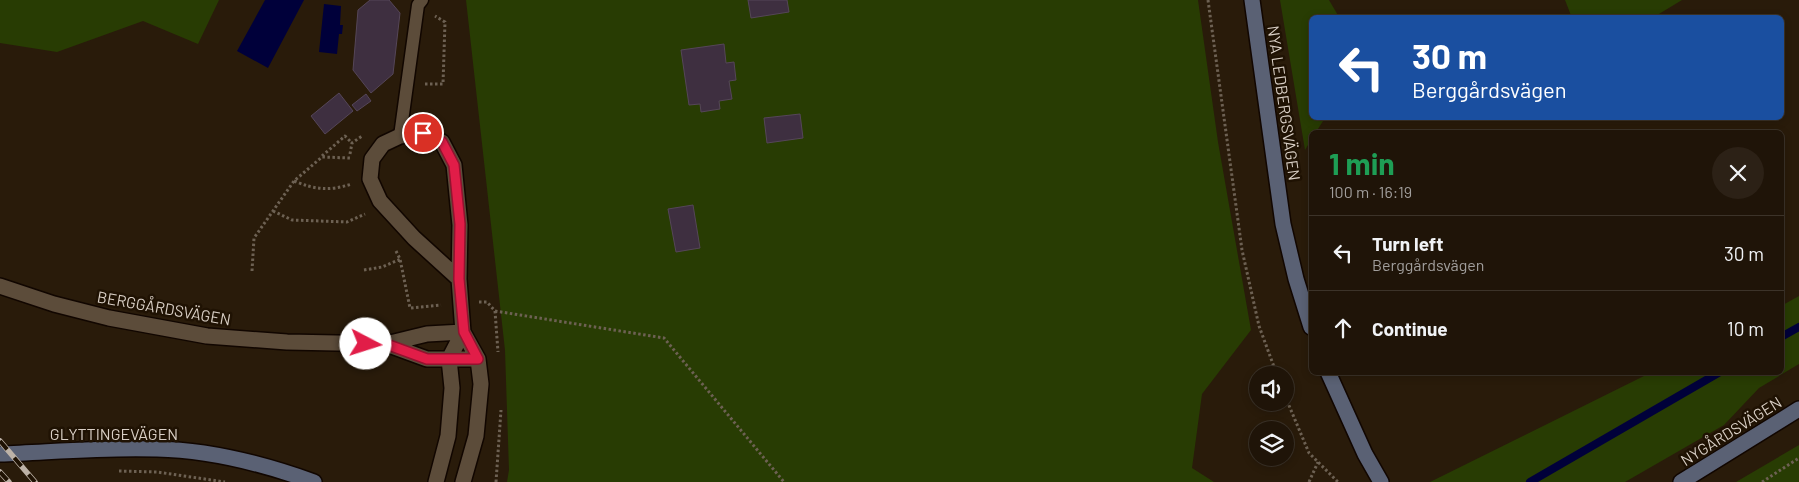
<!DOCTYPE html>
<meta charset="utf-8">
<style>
body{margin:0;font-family:Barlow,sans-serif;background:#2c2116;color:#f1f3f6;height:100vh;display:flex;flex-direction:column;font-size:19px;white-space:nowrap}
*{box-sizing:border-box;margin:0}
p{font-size:16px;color:#a19e9c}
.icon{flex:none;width:28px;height:28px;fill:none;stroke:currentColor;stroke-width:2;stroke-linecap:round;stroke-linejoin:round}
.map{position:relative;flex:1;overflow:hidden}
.side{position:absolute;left:1309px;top:130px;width:475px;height:245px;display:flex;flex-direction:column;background:#1f1408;border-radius:8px;box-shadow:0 2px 8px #0003,0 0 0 1px #3c3329}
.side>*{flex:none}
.top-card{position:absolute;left:1309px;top:15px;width:475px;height:105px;border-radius:8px;box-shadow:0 2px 8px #0003,0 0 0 1px #3c3329;background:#1a4fa0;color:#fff;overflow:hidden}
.tools{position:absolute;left:1249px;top:366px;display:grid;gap:10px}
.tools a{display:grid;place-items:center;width:45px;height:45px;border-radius:50%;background:#1f1408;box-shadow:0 2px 8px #0003,0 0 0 1px #3c3329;font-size:25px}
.pin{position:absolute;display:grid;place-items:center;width:42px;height:42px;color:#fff;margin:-21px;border:2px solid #fff;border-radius:50%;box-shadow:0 1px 5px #0007}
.me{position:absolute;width:55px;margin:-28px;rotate:95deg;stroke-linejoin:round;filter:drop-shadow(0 0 4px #0008)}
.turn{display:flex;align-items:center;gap:18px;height:105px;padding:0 20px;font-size:22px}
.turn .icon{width:65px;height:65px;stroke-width:2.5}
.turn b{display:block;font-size:35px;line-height:42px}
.round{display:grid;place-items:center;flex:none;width:52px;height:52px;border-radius:26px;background:#2c2116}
.headline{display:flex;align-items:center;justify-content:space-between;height:85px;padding:0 20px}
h1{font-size:30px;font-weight:700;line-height:38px;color:#1e9e55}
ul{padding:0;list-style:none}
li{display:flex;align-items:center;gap:15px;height:75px;padding:0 20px;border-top:1px solid #3c3329}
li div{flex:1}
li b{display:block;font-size:19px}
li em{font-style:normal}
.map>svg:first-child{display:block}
.green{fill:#283c03}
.water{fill:#00003a}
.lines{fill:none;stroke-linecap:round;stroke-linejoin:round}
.stream{stroke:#00003a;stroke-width:8}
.building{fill:#3e2f40;stroke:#554658}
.lane-casing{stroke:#110600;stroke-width:15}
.street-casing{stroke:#110600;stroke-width:18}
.secondary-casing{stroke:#110600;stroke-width:18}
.path{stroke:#6d6153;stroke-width:3;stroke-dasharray:2.5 2.5;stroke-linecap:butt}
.lane{stroke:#5c4c3a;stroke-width:12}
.street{stroke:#5c4c3a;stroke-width:15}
.secondary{stroke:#5a6174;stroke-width:15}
.rail-casing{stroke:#bdb2a7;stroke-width:5.5}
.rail{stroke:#1f1203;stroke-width:4;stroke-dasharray:11;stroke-linecap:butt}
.route-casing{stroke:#92132f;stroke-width:12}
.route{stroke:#e11d48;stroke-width:9}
.labels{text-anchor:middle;stroke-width:5;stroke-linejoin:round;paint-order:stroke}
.street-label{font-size:16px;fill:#d9cfc5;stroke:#1f1203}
</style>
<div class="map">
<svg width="1799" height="482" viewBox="0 0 1799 482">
<rect width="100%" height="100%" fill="#291b0a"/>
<path class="green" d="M0,0h219l-21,44 -55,-23 -86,31 -57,-9z
M466,0h732l20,142 33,188 -49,64 -10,74 22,14h-707l2,-12 -4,-120z
M1280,0h49l10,17 -28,1v100h14l-9,14h-5v8l-6,10z
M1565,0h117l-28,17 -82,1z
M1799,296v68l-40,24 -35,37 -99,57h-195l220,-109 131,-1v-66z
M1799,445v37h-63z"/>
<path class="water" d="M265,0h39l-36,68 -31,-17z
M324,4l17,2 -1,19h3l-1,9h-3l-2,20 -18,-2z"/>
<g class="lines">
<path class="stream" d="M1781,337l18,-10
M1530,482l190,-110"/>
</g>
<path class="building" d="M370,0h19l11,13 -7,61 -22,19 -18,-23 5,-60z
M748,0h39l2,12 -38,6z
M724,44l2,19 8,-1 2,18 -7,1 3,18 -13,2 1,8 -19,3 -1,-8 -11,1 -8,-55z
M339,93l14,18 -28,23 -14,-18z
M366,94l5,7 -14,10 -5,-6z
M800,114l3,24 -36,5 -3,-25z
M693,205l7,43 -24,4 -8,-43z"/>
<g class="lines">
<g class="lane-casing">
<path id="lane" d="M400,136l18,-131 4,-5"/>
</g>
<g class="street-casing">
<path id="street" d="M459,279l-45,-41 -34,-37 -10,-22 2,-20 11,-15 17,-8 23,-3 19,9 12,23 6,60 -1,54 4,53 15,27 3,25 -5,52 -13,46
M0,286l54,18 55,14 98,18 80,6 99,2 41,-10 36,-2
M386,344l41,15h51
M436,482l12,-46 4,-48 -3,-29 14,-27"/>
</g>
<g class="secondary-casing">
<path id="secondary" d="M1252,0l31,224 13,55 15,48
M1328,372l37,82 16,28
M0,454c52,-2 105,-7 157,-5 54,1 107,15 157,33
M1681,482l118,-73"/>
</g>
<path class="path" d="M1208,0l34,250 17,76 18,49
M425,84h18l2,-62 -10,-6
M350,154l2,-11 10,-7
M322,156l23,-20 7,7
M294,181c22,9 35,10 58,3
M273,211l19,9 55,2 18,-8
M396,251l4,8 10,49 31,-3
M364,270l18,-3 19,-8
M252,271l2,-33 40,-57 28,-24 28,1
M479,302h8l8,9 3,41
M495,311l169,27 120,144
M1285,396l24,57 29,29
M119,471l38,1 68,10
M496,482l5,-72
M1309,482l9,-20
M1762,482l37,-24"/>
<use href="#lane" class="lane"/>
<use href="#street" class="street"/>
<use href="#secondary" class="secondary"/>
<g class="rail-casing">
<path id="rail" d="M0,441l35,41
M0,472l9,10"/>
</g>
<use href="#rail" class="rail"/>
</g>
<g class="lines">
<g class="route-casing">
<path id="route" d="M366,344h20l41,15h51l-14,-27 -5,-53 1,-55 -6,-59 -12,-23 -19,-9"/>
</g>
<use href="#route" class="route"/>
</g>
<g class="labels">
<g class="street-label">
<text transform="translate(1284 103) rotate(82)" y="6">NYA LEDBERGSVÄGEN</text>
<text transform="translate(164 308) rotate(10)" y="6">BERGGÅRDSVÄGEN</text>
<text transform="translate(1731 431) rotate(-32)" y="6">NYGÅRDSVÄGEN</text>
<text x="114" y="440">GLYTTINGEVÄGEN</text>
</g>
</g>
</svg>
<div class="tools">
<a><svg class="icon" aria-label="sound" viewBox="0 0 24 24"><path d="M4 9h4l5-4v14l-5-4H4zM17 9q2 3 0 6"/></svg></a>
<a><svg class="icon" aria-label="layers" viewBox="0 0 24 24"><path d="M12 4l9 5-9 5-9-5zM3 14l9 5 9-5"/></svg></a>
</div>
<div class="pin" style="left:423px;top:133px;background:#d93025"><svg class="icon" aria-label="arrive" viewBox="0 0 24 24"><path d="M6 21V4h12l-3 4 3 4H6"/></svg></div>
<svg class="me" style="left:366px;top:344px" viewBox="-20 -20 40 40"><circle r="19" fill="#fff"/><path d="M0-13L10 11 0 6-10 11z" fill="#e11d48"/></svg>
<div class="top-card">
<div class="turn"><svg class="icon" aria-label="left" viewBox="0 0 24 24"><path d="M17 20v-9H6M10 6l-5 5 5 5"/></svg><div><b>30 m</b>Berggårdsvägen</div></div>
</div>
<section class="side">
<div class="headline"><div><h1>1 min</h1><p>100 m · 16:19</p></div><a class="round"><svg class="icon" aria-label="close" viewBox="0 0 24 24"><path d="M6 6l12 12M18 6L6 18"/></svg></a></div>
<ul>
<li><svg class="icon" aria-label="left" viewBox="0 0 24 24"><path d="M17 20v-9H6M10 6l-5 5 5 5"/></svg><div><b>Turn left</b><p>Berggårdsvägen</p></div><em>30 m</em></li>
<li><svg class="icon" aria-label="ahead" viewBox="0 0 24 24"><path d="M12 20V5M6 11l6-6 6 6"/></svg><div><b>Continue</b></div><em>10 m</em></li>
</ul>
</section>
</div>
